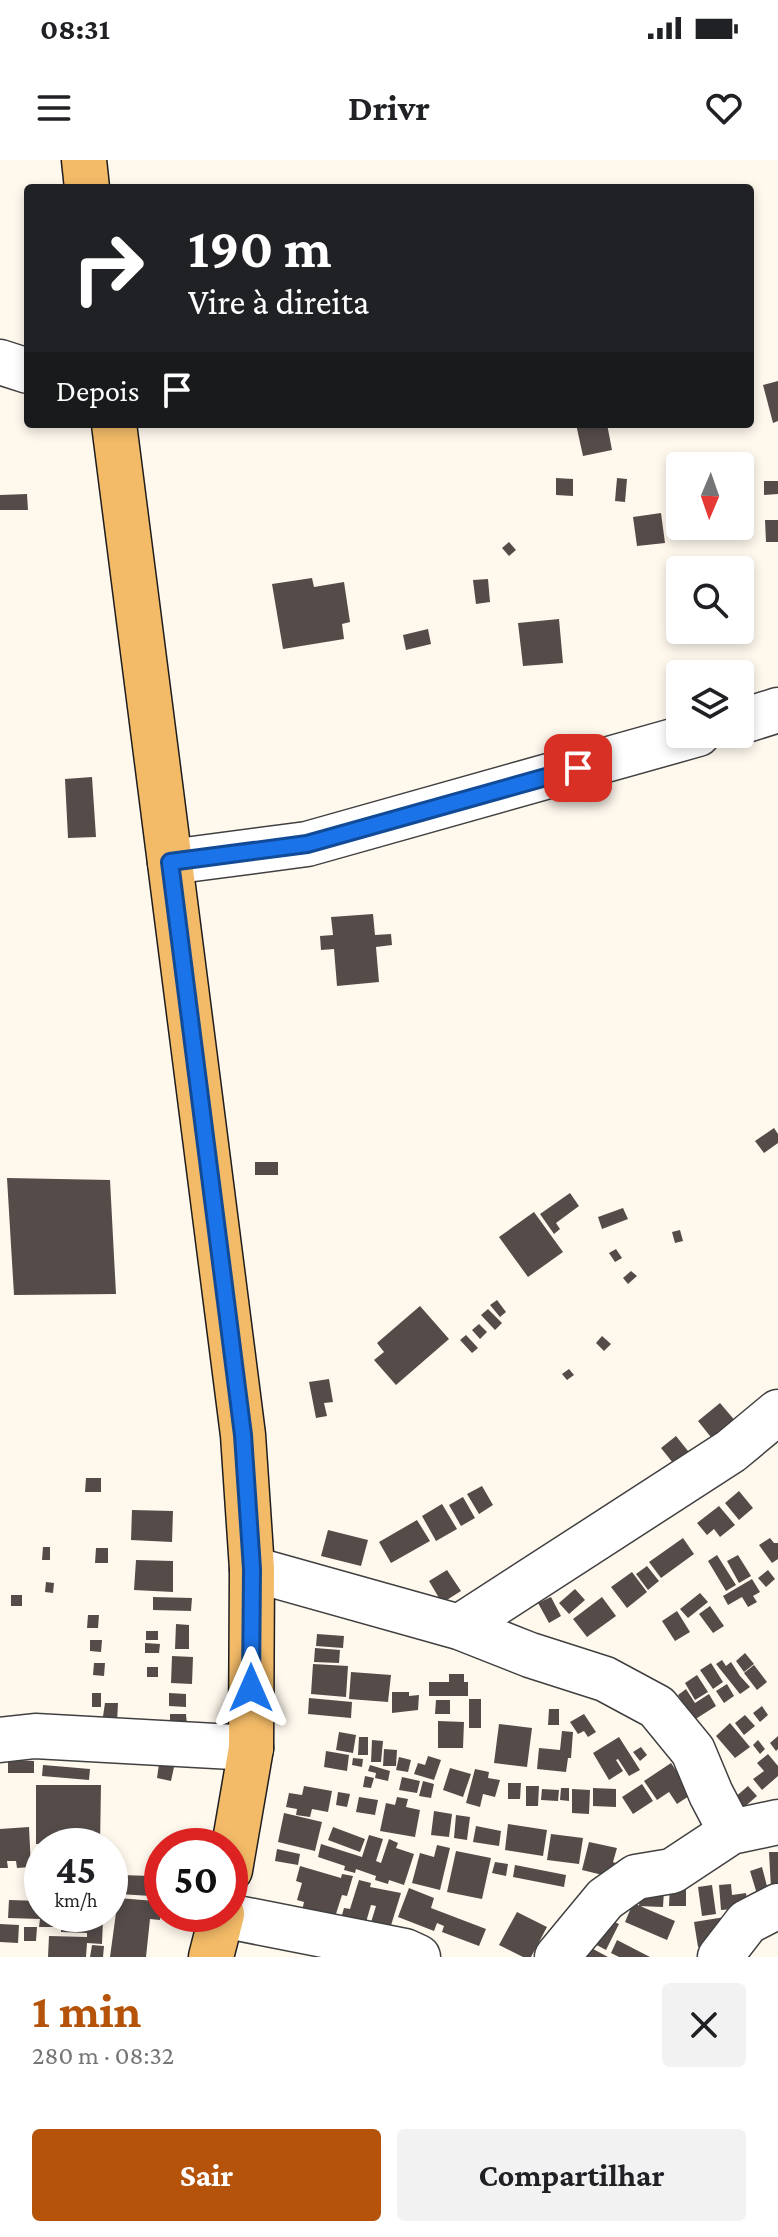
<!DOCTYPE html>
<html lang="pt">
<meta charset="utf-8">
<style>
body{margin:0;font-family:"Crimson Pro",serif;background:#f2f2f2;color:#202124;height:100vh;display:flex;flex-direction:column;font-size:30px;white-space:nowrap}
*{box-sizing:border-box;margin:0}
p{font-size:26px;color:#757577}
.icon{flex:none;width:44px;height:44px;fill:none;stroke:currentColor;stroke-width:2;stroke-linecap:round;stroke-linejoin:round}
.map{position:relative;height:1797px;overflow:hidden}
.drawer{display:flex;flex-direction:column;background:#fff;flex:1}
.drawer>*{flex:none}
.hud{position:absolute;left:24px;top:24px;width:730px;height:244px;border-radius:8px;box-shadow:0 4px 12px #0003;background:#202124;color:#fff;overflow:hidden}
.needle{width:52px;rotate:182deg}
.tools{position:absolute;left:666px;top:292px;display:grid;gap:16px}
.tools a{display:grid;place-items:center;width:88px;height:88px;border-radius:8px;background:#fff;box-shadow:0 4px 12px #0003;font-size:40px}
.speed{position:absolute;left:24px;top:1668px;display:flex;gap:16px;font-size:40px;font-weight:700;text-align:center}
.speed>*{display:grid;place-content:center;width:104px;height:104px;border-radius:50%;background:#fff;box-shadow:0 4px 12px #0003;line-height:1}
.speed small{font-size:20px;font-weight:400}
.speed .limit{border:12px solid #d22;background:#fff;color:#111}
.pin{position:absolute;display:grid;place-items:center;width:68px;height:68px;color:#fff;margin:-34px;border-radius:16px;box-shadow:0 4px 12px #0006}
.me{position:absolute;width:88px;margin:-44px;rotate:0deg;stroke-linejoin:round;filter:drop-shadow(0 0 6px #0008)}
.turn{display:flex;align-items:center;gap:28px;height:168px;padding:0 32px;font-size:36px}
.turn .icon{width:104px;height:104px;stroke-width:2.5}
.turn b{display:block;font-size:56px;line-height:68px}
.then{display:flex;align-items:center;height:76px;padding:0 32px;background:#0003;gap:16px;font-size:30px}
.round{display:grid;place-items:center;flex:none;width:84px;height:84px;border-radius:8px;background:#f2f2f2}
.overview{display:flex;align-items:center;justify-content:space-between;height:136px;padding:0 32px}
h1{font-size:48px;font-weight:700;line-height:60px;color:#b45309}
.button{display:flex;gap:16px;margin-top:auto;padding:16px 32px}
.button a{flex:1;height:92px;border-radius:8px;background:#b45309;color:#fff;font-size:32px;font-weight:700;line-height:92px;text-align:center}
.button a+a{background:#f2f2f2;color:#202124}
.status{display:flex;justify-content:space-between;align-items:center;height:56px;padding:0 40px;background:#fff;direction:ltr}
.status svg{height:22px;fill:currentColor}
header{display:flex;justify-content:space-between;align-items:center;height:104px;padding:0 32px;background:#fff;font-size:36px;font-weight:700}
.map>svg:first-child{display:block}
.building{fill:#554c4a}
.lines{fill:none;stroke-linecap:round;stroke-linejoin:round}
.minor-casing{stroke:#404040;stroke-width:47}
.major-casing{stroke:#1e1e1e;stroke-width:47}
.minor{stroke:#fff;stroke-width:44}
.major{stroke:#f3bb68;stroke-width:44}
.route-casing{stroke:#114b97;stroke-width:20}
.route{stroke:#1a73e8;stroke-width:14}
</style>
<div class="status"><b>08:31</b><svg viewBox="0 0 49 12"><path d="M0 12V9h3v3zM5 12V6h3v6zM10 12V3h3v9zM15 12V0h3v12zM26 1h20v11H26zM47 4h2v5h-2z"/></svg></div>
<header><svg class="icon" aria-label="menu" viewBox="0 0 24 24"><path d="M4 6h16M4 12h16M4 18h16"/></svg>Drivr<svg class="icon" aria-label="heart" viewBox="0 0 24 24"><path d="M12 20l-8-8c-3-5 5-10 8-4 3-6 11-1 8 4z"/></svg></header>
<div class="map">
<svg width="778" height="1797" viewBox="0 0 778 1797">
<rect width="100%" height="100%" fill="#fef8ed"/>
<path class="building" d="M778,221v40l-5,2 -10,-38z
M576,264h31l5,26 -29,6z
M556,318l17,1v17l-17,-1z
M617,318l10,1 -2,23 -10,-1z
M764,321h14v13l-14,1z
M27,334l1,16h-28v-15z
M661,353l4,30 -28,3 -4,-29z
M765,360h13v22h-12z
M509,382l7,8 -7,6 -7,-8z
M312,418l2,9 30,-5 6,40 -8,2 2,15 -61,10 -11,-65z
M488,419l2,23 -14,2 -3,-24z
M559,459l4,44 -40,3 -5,-43z
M428,469l3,15 -25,6 -3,-15z
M92,617l4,60 -28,1 -3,-59z
M373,754l2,21 16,-1 1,11 -16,2 3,35 -42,4 -3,-37 -13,1 -1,-14 13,-1 -2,-18z
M774,968l4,6v9l-14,10 -9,-12z
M255,1002h23v13h-23z
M7,1018l103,2 6,114 -102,1z
M570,1033l9,13 -23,17 4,6 -6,5 -14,-20z
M623,1048l5,11 -26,10 -4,-12z
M534,1052l29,40 -35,25 -29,-40z
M680,1070l3,11 -8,2 -3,-11z
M616,1089l6,9 -7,4 -6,-9z
M631,1111l6,5 -9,8 -5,-6z
M497,1140l9,12 -6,5 -10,-12z
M420,1146l29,33 -53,46 -22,-25 10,-8 -7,-9z
M488,1149l14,14 -7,7 -14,-15z
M479,1164l8,8 -7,7 -8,-9z
M466,1175l12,13 -6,5 -12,-13z
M602,1176l9,8 -7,7 -8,-8z
M569,1209l5,6 -7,5 -5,-6z
M329,1219l4,23 -9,1 3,13 -11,2 -7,-36z
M720,1243l17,20 -23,18 -16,-20z
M676,1276l16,20 -15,12 -16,-20z
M86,1318h15v14h-16z
M482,1326l11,19 -14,9 -12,-20z
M739,1331l14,17 -14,12 -14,-17z
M463,1337l12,21 -14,8 -12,-21z
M442,1344l15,25 -21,12 -14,-25z
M719,1346l16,19 -15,12 -6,-8 -7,6 -10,-12z
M132,1350l41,1 -1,31 -41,-2z
M417,1360l13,21 -39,22 -12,-21z
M328,1370l40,10 -7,26 -40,-10z
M683,1378l11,16 -33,24 -12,-16z
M770,1378l4,5h4v16l-6,4 -13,-18z
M43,1387h7v13h-8z
M96,1388h12v15h-13z
M717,1395l19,30 -10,6 -18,-30z
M738,1395l13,21 -12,7 -12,-22z
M136,1400l37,1v31l-39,-2z
M647,1406l12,15 -11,9 -12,-16z
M447,1410l14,21 -19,12 -13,-22z
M768,1410l7,9 -9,8 -8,-9z
M632,1412l15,20 -20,16 -16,-21z
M752,1419l8,13 -7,4 4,6 -9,5 -6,-10 -14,8 -5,-9z
M46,1422l8,1 -1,10 -8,-1z
M575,1429l10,11 -16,14 -10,-11z
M700,1433l8,9 -20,16 -8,-9z
M11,1435h11v11h-11z
M153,1437l39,1 -1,13 -38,-1z
M551,1437l10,19 -12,7 -11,-20z
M602,1437l14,19 -29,21 -14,-18z
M710,1446l14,20 -11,7 -14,-19z
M677,1451l13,21 -15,9 -13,-20z
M88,1455h11l-1,13h-11z
M176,1464l13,1v24h-14z
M146,1471h12v9h-12z
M317,1474l27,2 -1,12 -27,-2z
M90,1480h12l-1,12 -11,-1z
M145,1483l15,1 -1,9h-14z
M315,1488l25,2 -1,13 -25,-1z
M745,1493l9,11 -10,8 -8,-11z
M172,1496l21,1 -1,27 -21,-1z
M722,1500l4,6 5,-4 9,14 10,11 -10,7 -24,-30z
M94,1503h11l-1,13 -11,-1z
M711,1503l12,19 -10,7 -13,-19z
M313,1504l35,2 -2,31 -35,-3z
M754,1505l13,17 -10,8 -13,-17z
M147,1507h11v10h-11z
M351,1512l40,3 -3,27 -39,-3z
M449,1514h15v8h4v14h-39v-14h20z
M697,1515l11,17 -13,8 -10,-17z
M727,1524l7,12 -10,7 -8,-12z
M686,1529l9,14 14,-9 7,12 -22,14 -16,-25z
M392,1532h17v4l10,-1 -1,15 -26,3z
M92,1533h9v14h-9z
M169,1533l17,1v13l-17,-1z
M309,1538l43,4 -1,16 -43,-4z
M469,1539h12v29h-12z
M436,1540h14v14h-15z
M105,1543h13l-1,20h-15z
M762,1546l6,9 -8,7 -7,-9z
M549,1549h10v16h-11z
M170,1554h16l1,12h-17z
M584,1554l12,18 -8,5 -4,-6 -6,3 -8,-12z
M745,1555l10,11 -11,9 -9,-12z
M438,1561l26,1 -1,26h-25z
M730,1563l20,24 -15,11 -19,-22z
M499,1564l33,4 -5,39 -33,-4z
M562,1571l11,1 -2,26h-3l-2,14 -29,-3 2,-21 21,2z
M339,1572l17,3 -3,18 -17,-3z
M778,1576v13l-2,2 -6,-8z
M359,1577h9v18h-10z
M619,1577l21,33 -11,6 -11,-17 -2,1 7,11 -14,9 -16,-27z
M372,1580l11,1 -2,21h-10z
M758,1580l7,9 -5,5 -7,-9z
M641,1587l6,8 -7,6 -7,-9z
M384,1589l13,1 -1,16h-13z
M326,1591l23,4 -2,16 -23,-4z
M768,1594l10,12v10l-16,14 -9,-11 11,-8 -7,-8z
M428,1596l13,4 -7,20 -20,-6 4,-11 7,2z
M399,1597l12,3 -3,12 -12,-2z
M353,1598l10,1 -1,8 -10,-2z
M8,1600l26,1v12h-26z
M671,1603l21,31 -15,10 -8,-12 -12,8 -13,-19z
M159,1604l15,3 -3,14 -14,-3z
M43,1605l47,4 -1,11 -47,-4z
M370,1605l20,6 -2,10 -13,-3 1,-5 -8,-2z
M450,1608l21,6 -8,23 -20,-7z
M475,1609l14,3 -1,6 12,2 -5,17 -12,-3 -3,13 -14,-4z
M365,1616l9,2 -3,10 -8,-1z
M402,1617l18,4 -3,12 -18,-3z
M423,1621l11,3 -3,14 -12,-2z
M508,1623h13l-1,16h-12z
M642,1624l11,17 -20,13 -11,-17z
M36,1625h65l-1,60 -64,-1z
M304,1626l28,5 -4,21 -16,-3 -2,8 -14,-2 1,-6 -11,-2 3,-14 13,2z
M526,1626h13l-1,20h-12z
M748,1626l9,10 -15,13 -9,-10z
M561,1628h8v13l-9,-1z
M593,1628l23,1v18l-23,-1z
M542,1629l17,1 -1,11 -17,-1z
M572,1629l18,1 -1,24 -17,-1z
M338,1632l12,2 -3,13 -11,-2z
M359,1637l19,3 -3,15 -19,-3z
M397,1637l11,2 -2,8 14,3 -5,27 -35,-6 6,-28 9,2z
M434,1651l18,3 -3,23 -18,-2z
M284,1653l38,9 -7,29 -37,-9z
M456,1655l14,2 -3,23 -13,-2z
M508,1664l39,6 -4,26 -38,-6z
M476,1666l25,5 -2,15 -26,-4z
M29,1667l2,40 -14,1 -1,-7h-9l1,7h-8v-39z
M333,1667l32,12 -5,13 -32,-12z
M551,1674l32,4 -4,26 -32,-4z
M369,1675l14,4 -7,22 5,2 8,-24 9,4 -2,5 18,6 -10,31 -15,-5 -1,4 -13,-4 1,-4 -20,-7 -1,4 -11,-3 1,-4 -27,-9 3,-13 41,13z
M589,1682l28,6 -4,14 5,2 -3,14 -33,-8z
M437,1685l13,3 -10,42 -28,-7 8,-30 14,4z
M277,1689l23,5 -2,11 -23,-4z
M456,1691l35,7 -9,41 -35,-7z
M769,1692h9v35l-7,1z
M495,1702l13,2 -2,12 -14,-3z
M515,1705l51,10 -2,12 -51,-10z
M300,1706l41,12 1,-4 11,2 -6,20 -5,-1 -8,25 -32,-9 2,-9 -7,-2 5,-17 -6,-2z
M762,1707l6,23 -11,4 -7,-23z
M120,1715l32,1 -1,20 -32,-2z
M359,1720l12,3 -1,4 31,6 -13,42 -19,-6 7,-23 -5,-1 -7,24 -24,-7 4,-14 6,1z
M670,1723l16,1v22h-17z
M731,1724l1,11 14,-2 2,15 -27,2 -2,-25z
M712,1725l4,29 -14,2 -4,-29z
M409,1728l25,10 -3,10 55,21 -7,17 -37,-14 2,-6 -7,-3 -3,8 -36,-14z
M640,1728l24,2 -1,17 -24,-1z
M118,1738l37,3 -1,7h7l-1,12 -10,-1 -4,38h-36z
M9,1740l33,1v13h15l-1,13h-17l1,-8 -32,-1z
M633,1743l42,18 -8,19 -42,-18z
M517,1752l30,15 -16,30h-8l-24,-12z
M62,1754h26v4l15,1 -1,25 -15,-1 -1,14h-38l1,-21 38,1v-4l-26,-1z
M731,1756l-8,27 -25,4 -4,-25z
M604,1757l15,7 -13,26 -15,-8z
M0,1764l19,1 -1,18 -18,-1z
M24,1767h13l-1,14h-12z
M617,1780l33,17h-31l-8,-4z
M582,1783l26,14h-33z
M92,1785l12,1 -1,11h-13z"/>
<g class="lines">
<g class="minor-casing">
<path id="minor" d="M0,202l28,9
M740,562l38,-12
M170,702l137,-18 391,-110
M252,1409l207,58 71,28 75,24 52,28 36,44 18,43 20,38
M459,1467l272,-176 47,-39
M0,1580l35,-4 216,12
M222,1755l183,36 13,6
M557,1797l48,-58 31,-22 36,-6 59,-39 47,-10
M720,1797l27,-35 31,-16"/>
</g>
<g class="major-casing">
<path id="major" d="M84,0l3,28
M114,264l129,1011 9,134 -1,179 -21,122
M211,1797l11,-43"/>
</g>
<use href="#minor" class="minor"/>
<use href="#major" class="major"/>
</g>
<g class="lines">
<g class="route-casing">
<path id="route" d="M251,1528l1,-119 -9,-134 -73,-573 137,-18 271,-76"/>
</g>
<use href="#route" class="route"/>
</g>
</svg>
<div class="tools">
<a><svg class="needle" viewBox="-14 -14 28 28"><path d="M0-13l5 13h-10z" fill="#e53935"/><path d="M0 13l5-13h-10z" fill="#757577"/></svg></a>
<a><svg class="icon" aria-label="search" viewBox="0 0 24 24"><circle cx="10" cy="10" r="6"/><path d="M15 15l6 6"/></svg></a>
<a><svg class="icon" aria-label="layers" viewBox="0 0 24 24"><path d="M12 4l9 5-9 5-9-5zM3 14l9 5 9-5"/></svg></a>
</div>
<div class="speed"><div>45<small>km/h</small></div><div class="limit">50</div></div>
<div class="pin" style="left:578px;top:608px;background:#d93025"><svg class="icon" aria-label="arrive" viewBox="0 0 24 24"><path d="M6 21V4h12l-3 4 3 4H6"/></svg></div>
<svg class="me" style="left:251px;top:1528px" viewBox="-20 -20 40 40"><path d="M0-17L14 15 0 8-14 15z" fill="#1a73e8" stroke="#fff" stroke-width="4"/></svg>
<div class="hud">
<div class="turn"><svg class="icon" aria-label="right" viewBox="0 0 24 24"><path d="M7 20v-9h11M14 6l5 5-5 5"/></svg><div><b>190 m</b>Vire à direita</div></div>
<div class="then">Depois<svg class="icon" aria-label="arrive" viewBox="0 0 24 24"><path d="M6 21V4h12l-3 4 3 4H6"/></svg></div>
</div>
</div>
<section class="drawer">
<div class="overview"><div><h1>1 min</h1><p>280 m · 08:32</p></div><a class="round"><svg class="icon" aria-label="close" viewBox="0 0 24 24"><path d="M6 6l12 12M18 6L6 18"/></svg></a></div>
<div class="button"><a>Sair</a><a>Compartilhar</a></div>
</section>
